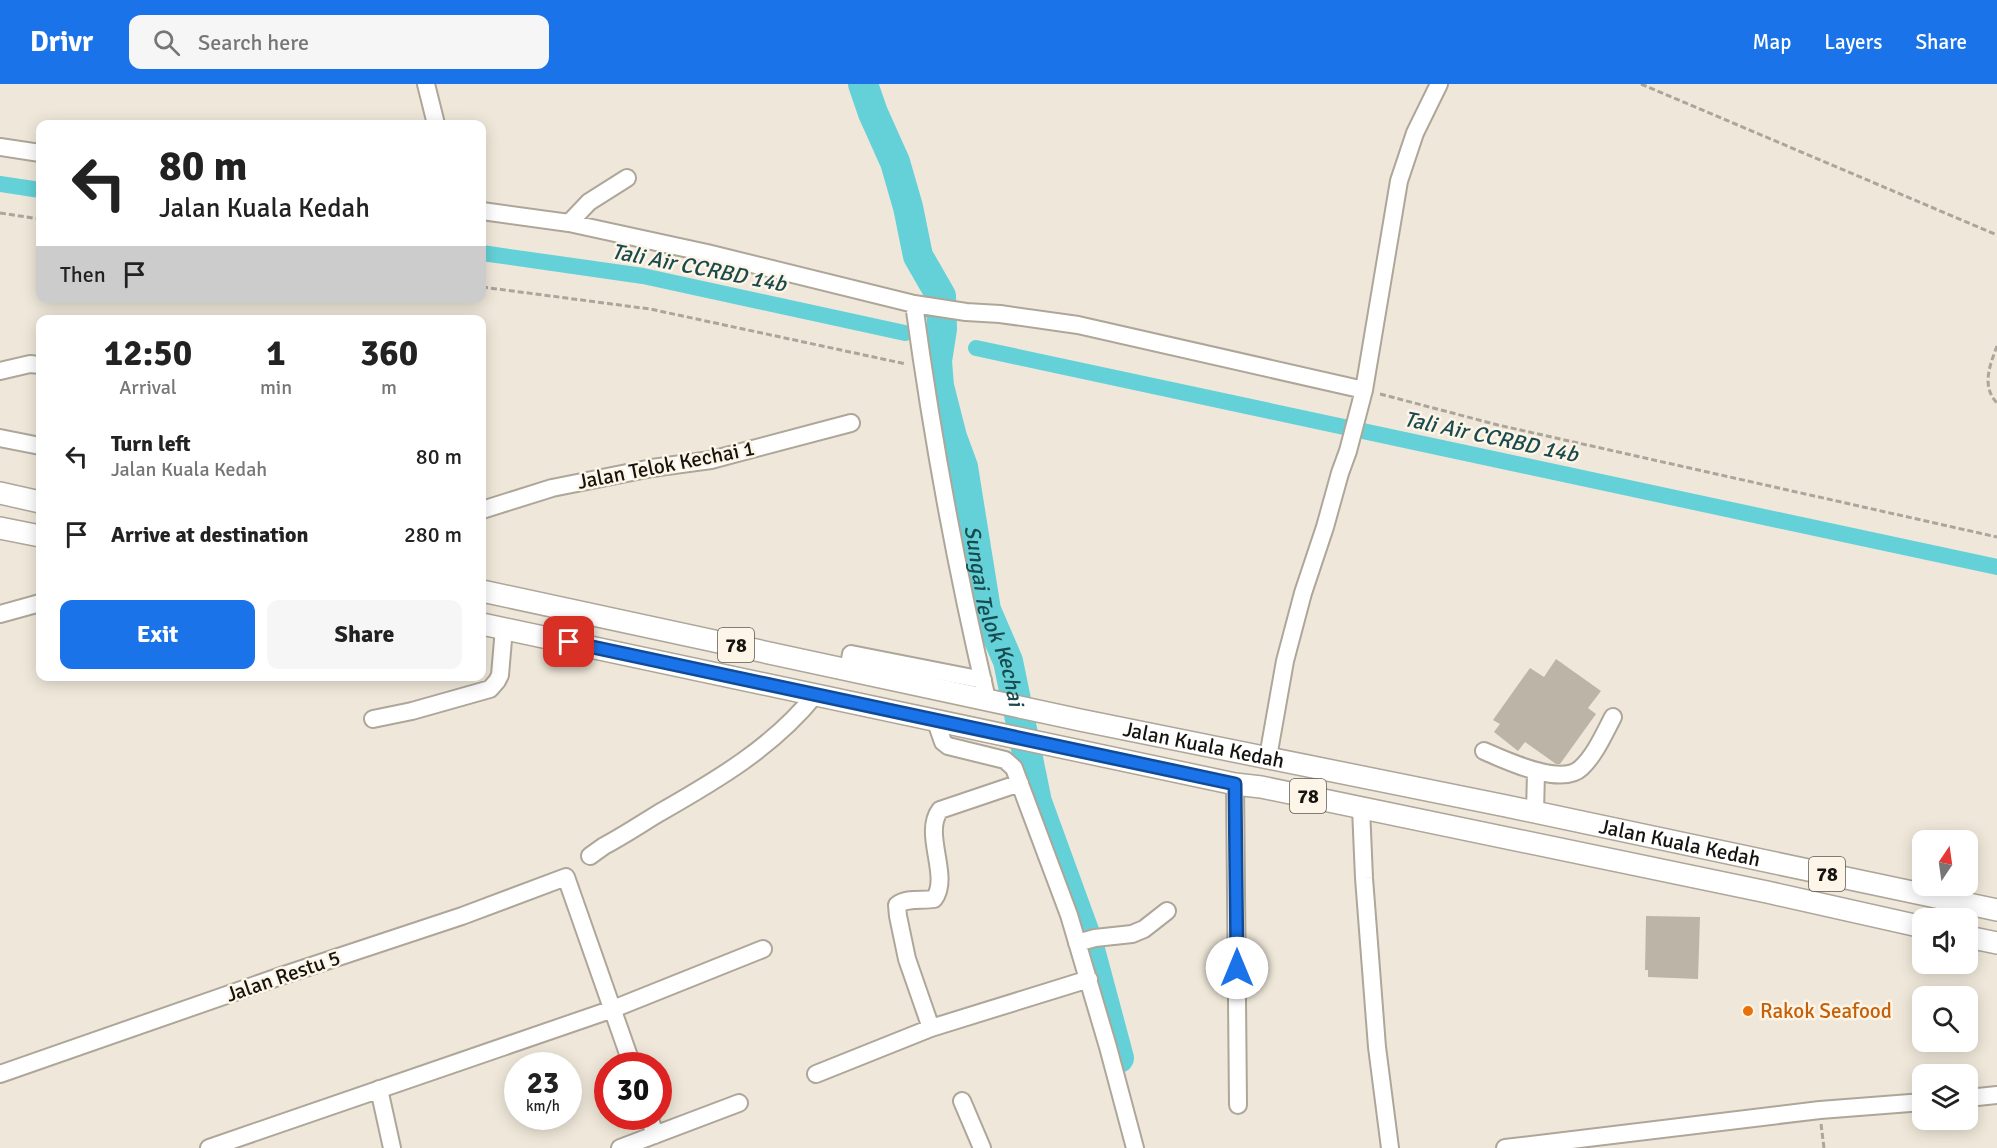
<!DOCTYPE html>
<style>
body{margin:0;font-family:Signika,sans-serif;background:#f6f6f6;color:#222;height:100vh;display:flex;flex-direction:column;font-size:22px;white-space:nowrap}
*{box-sizing:border-box;margin:0}
p{font-size:20px;color:#767676}
.icon{flex:none;width:33px;height:33px;fill:none;stroke:currentColor;stroke-width:2;stroke-linecap:round;stroke-linejoin:round}
.map{position:relative;flex:1;overflow:hidden}
.details{position:absolute;left:36px;top:231px;width:450px;height:366px;display:flex;flex-direction:column;background:#fff;border-radius:12px;box-shadow:0 3px 15px #0003}
.details>*{flex:none}
.banner{position:absolute;left:36px;top:36px;width:450px;height:183px;border-radius:12px;box-shadow:0 3px 15px #0003;background:#fff;color:#222;overflow:hidden}
.needle{width:39px;rotate:13deg}
.buttons{position:absolute;left:1912px;top:746px;display:grid;gap:12px}
.buttons a{display:grid;place-items:center;width:66px;height:66px;border-radius:12px;background:#fff;box-shadow:0 3px 15px #0003;font-size:30px}
.speed{position:absolute;left:504px;top:968px;display:flex;gap:12px;font-size:30px;font-weight:700;text-align:center}
.speed>*{display:grid;place-content:center;width:78px;height:78px;border-radius:50%;background:#fff;box-shadow:0 3px 15px #0003;line-height:1}
.speed small{font-size:15px;font-weight:400}
.speed .limit{border:9px solid #d22;background:#fff;color:#111}
.pin{position:absolute;display:grid;place-items:center;width:51px;height:51px;color:#fff;margin:-26px;border-radius:12px;box-shadow:0 3px 9px #0006}
.me{position:absolute;width:66px;margin:-33px;rotate:0deg;stroke-linejoin:round;filter:drop-shadow(0 0 4px #0008)}
.turn{display:flex;align-items:center;gap:21px;height:126px;padding:0 24px;font-size:27px}
.turn .icon{width:78px;height:78px;stroke-width:2.5}
.turn b{display:block;font-size:42px;line-height:51px}
.then{display:flex;align-items:center;height:57px;padding:0 24px;background:#0003;gap:12px;font-size:22px}
.eta{display:flex;justify-content:space-evenly;align-items:center;height:102px;text-align:center}
.eta b{font-size:36px;font-weight:700;line-height:42px}
.primary-button{display:flex;gap:12px;margin-top:auto;padding:12px 24px}
.primary-button a{flex:1;height:69px;border-radius:12px;background:#1a73e8;color:#fff;font-size:24px;font-weight:700;line-height:69px;text-align:center}
.primary-button a+a{background:#f6f6f6;color:#222}
ul{padding:0;list-style:none}
li{display:flex;align-items:center;gap:18px;height:78px;padding:0 24px}
li div{flex:1}
li b{display:block;font-size:22px}
li em{font-style:normal}
header{display:flex;align-items:center;gap:36px;box-sizing:border-box;height:84px;padding:0 30px;background:#1a73e8;color:#fff}
header strong{font-size:28px}
nav{display:flex;gap:33px;margin-inline-start:auto;font-size:21px}
.search{width:420px;height:54px;background:#f6f6f6;display:flex;align-items:center;gap:15px;box-sizing:border-box;padding:0 21px;border-radius:12px;color:#767676;font-size:22px}
.map>svg:first-child{display:block}
.lines{fill:none;stroke-linecap:round;stroke-linejoin:round}
.canal{stroke:#64d1d8;stroke-width:16}
.river{stroke:#64d1d8;stroke-width:30}
.building{fill:#bbb4a7}
.minor-casing{stroke:#ada699;stroke-width:20}
.major-casing{stroke:#ada699;stroke-width:24}
.path{stroke:#aba59a;stroke-width:3;stroke-dasharray:6 3;stroke-linecap:butt}
.minor{stroke:#fff;stroke-width:16}
.major{stroke:#fff;stroke-width:21}
.route-casing{stroke:#114b97;stroke-width:15}
.route{stroke:#1a73e8;stroke-width:10}
.food-dot{fill:#e8710a;stroke:#fdf5e7;stroke-width:2}
.labels{text-anchor:middle;stroke-width:5;stroke-linejoin:round;paint-order:stroke}
.shield{fill:#fdf5e7;stroke:#5b5850;stroke-width:1.5}
.shield-label{font-size:20px;font-weight:bold;fill:#16140f}
.street-label{font-size:21px;fill:#16140f;stroke:#fdf5e7}
.food-label{font-size:21px;fill:#c56008;stroke:#fdf5e7;text-anchor:start}
.water-label{font-size:22px;font-style:italic;fill:#194b4e;stroke:#fdf5e7}
</style>
<header>
<strong>Drivr</strong>
<div class="search"><svg class="icon" aria-label="search" viewBox="0 0 24 24"><circle cx="10" cy="10" r="6"/><path d="M15 15l6 6"/></svg>Search here</div>
<nav><a>Map</a><a>Layers</a><a>Share</a></nav>
</header>
<div class="map">
<svg width="1997" height="1064" viewBox="0 0 1997 1064">
<rect width="100%" height="100%" fill="#efe8da"/>
<g class="lines">
<path class="canal" d="M0,100l40,6
M482,169l161,23 262,57
M976,264l1021,219"/>
<path class="river" id="s1" d="M863,0l10,29 22,49 13,45 10,49 23,40 1,33 -5,32 2,25 13,51 11,30 23,143 22,51 29,141 51,140 31,116"/>
</g>
<path class="building" d="M1556,575l45,32 -13,17 8,6 -36,50h-4l-31,-22 -7,9 -24,-19 6,-8 -7,-4 37,-52 14,9z
M1646,832l54,1 -2,62 -50,-2v-7h-3z"/>
<g class="lines">
<g class="minor-casing">
<path id="minor" d="M426,0l10,40
M0,63l40,6
M482,127l87,12 138,30 207,51 52,8 34,2 78,11 286,65
M569,139l20,-21 38,-24
M914,220c18,132 42,264 73,395
M0,287l30,-7 10,1
M0,354l40,8
M482,426l70,-22 100,-20 59,-8 140,-37
M0,530l40,-11
M848,586l3,-16 132,26
M373,635l39,-8 78,-22 7,-8 3,-6 4,-47
M935,635l8,23 5,4 57,14 9,8 55,147 39,132 27,101
M1484,667c21,9 77,36 97,17 14,-13 23,-34 32,-51
M1268,673l17,-96 18,-68 22,-66 15,-54 8,-22 16,-61 35,-209 16,-48 24,-49
M1235,700l3,321
M1361,724l3,70 13,169 13,101
M1535,728l1,-40
M590,772l14,-10c19,-10 37,-22 55,-33 58,-33 114,-66 156,-118
M1077,859l18,-5 37,-4 12,-5 23,-18
M931,944l-24,-69 -9,-43 -1,-11c10,-8 25,-4 37,-6 17,-23 -12,-65 6,-89l80,-27
M0,990l281,-98 181,-60 104,-39 66,188
M816,990l115,-46 158,-49
M379,1005l13,59
M1968,1014l29,-3
M962,1017l20,47
M649,1032l6,19
M209,1064l404,-139 150,-60
M620,1064l119,-45
M1505,1064l315,-38 103,-8"/>
</g>
<g class="major-casing">
<g id="major">
<path d="M0,409l40,9"/>
<path d="M0,444l40,8"/>
<path id="s2" d="M482,507l598,129 426,86 491,104"/>
<path d="M482,540l753,160 26,3 506,105 156,35"/>
<path d="M1968,853l29,6"/>
</g>
</g>
<path class="path" d="M1641,0l356,151
M0,129l40,6
M482,203l168,22 256,55
M1997,262c-7,19 -16,40 0,57
M1380,310l118,31 499,112
M1821,1040l3,24"/>
<use href="#minor" class="minor"/>
<use href="#major" class="major"/>
</g>
<g class="lines">
<g class="route-casing">
<path id="route" d="M569,558l666,142 2,184"/>
</g>
<use href="#route" class="route"/>
</g>
<circle class="food-dot" cx="1748" cy="927" r="6"/>
<g class="labels">
<g class="shield">
<rect x="718" y="544" width="36" height="34" rx="4.5"/>
<rect x="1290" y="695" width="36" height="34" rx="4.5"/>
<rect x="1809" y="773" width="36" height="34" rx="4.5"/>
</g>
<g class="shield-label">
<text x="736" y="568">78</text>
<text x="1308" y="719">78</text>
<text x="1827" y="797">78</text>
</g>
<g class="street-label">
<text transform="translate(666 381) rotate(-11)" y="7">Jalan Telok Kechai 1</text>
<text dy="7" stroke="none"><textPath href="#s2" startOffset="738">Jalan Kuala Kedah</textPath></text>
<text dy="7" stroke="none"><textPath href="#s2" startOffset="1224">Jalan Kuala Kedah</textPath></text>
<text transform="translate(283 892) rotate(-19)" y="7">Jalan Restu 5</text>
</g>
<g class="food-label">
<text x="1760" y="934">Rakok Seafood</text>
</g>
<g class="water-label">
<text transform="translate(699 183) rotate(11)" y="8">Tali Air CCRBD 14b</text>
<text transform="translate(1491 352) rotate(12)" y="8">Tali Air CCRBD 14b</text>
<text dy="8" stroke="none"><textPath href="#s1" startOffset="555">Sungai Telok Kechai</textPath></text>
</g>
</g>
</svg>
<div class="buttons">
<a><svg class="needle" viewBox="-14 -14 28 28"><path d="M0-13l5 13h-10z" fill="#e53935"/><path d="M0 13l5-13h-10z" fill="#767676"/></svg></a>
<a><svg class="icon" aria-label="sound" viewBox="0 0 24 24"><path d="M4 9h4l5-4v14l-5-4H4zM17 9q2 3 0 6"/></svg></a>
<a><svg class="icon" aria-label="search" viewBox="0 0 24 24"><circle cx="10" cy="10" r="6"/><path d="M15 15l6 6"/></svg></a>
<a><svg class="icon" aria-label="layers" viewBox="0 0 24 24"><path d="M12 4l9 5-9 5-9-5zM3 14l9 5 9-5"/></svg></a>
</div>
<div class="speed"><div>23<small>km/h</small></div><div class="limit">30</div></div>
<div class="pin" style="left:569px;top:558px;background:#d93025"><svg class="icon" aria-label="arrive" viewBox="0 0 24 24"><path d="M6 21V4h12l-3 4 3 4H6"/></svg></div>
<svg class="me" style="left:1237px;top:884px" viewBox="-20 -20 40 40"><circle r="19" fill="#fff"/><path d="M0-13L10 11 0 6-10 11z" fill="#1a73e8"/></svg>
<div class="banner">
<div class="turn"><svg class="icon" aria-label="left" viewBox="0 0 24 24"><path d="M17 20v-9H6M10 6l-5 5 5 5"/></svg><div><b>80 m</b>Jalan Kuala Kedah</div></div>
<div class="then">Then<svg class="icon" aria-label="arrive" viewBox="0 0 24 24"><path d="M6 21V4h12l-3 4 3 4H6"/></svg></div>
</div>
<section class="details">
<div class="eta">
<div><b>12:50</b><p>Arrival</p></div>
<div><b>1</b><p>min</p></div>
<div><b>360</b><p>m</p></div>
</div>
<ul>
<li><svg class="icon" aria-label="left" viewBox="0 0 24 24"><path d="M17 20v-9H6M10 6l-5 5 5 5"/></svg><div><b>Turn left</b><p>Jalan Kuala Kedah</p></div><em>80 m</em></li>
<li><svg class="icon" aria-label="arrive" viewBox="0 0 24 24"><path d="M6 21V4h12l-3 4 3 4H6"/></svg><div><b>Arrive at destination</b></div><em>280 m</em></li>
</ul>
<div class="primary-button"><a>Exit</a><a>Share</a></div>
</section>
</div>
